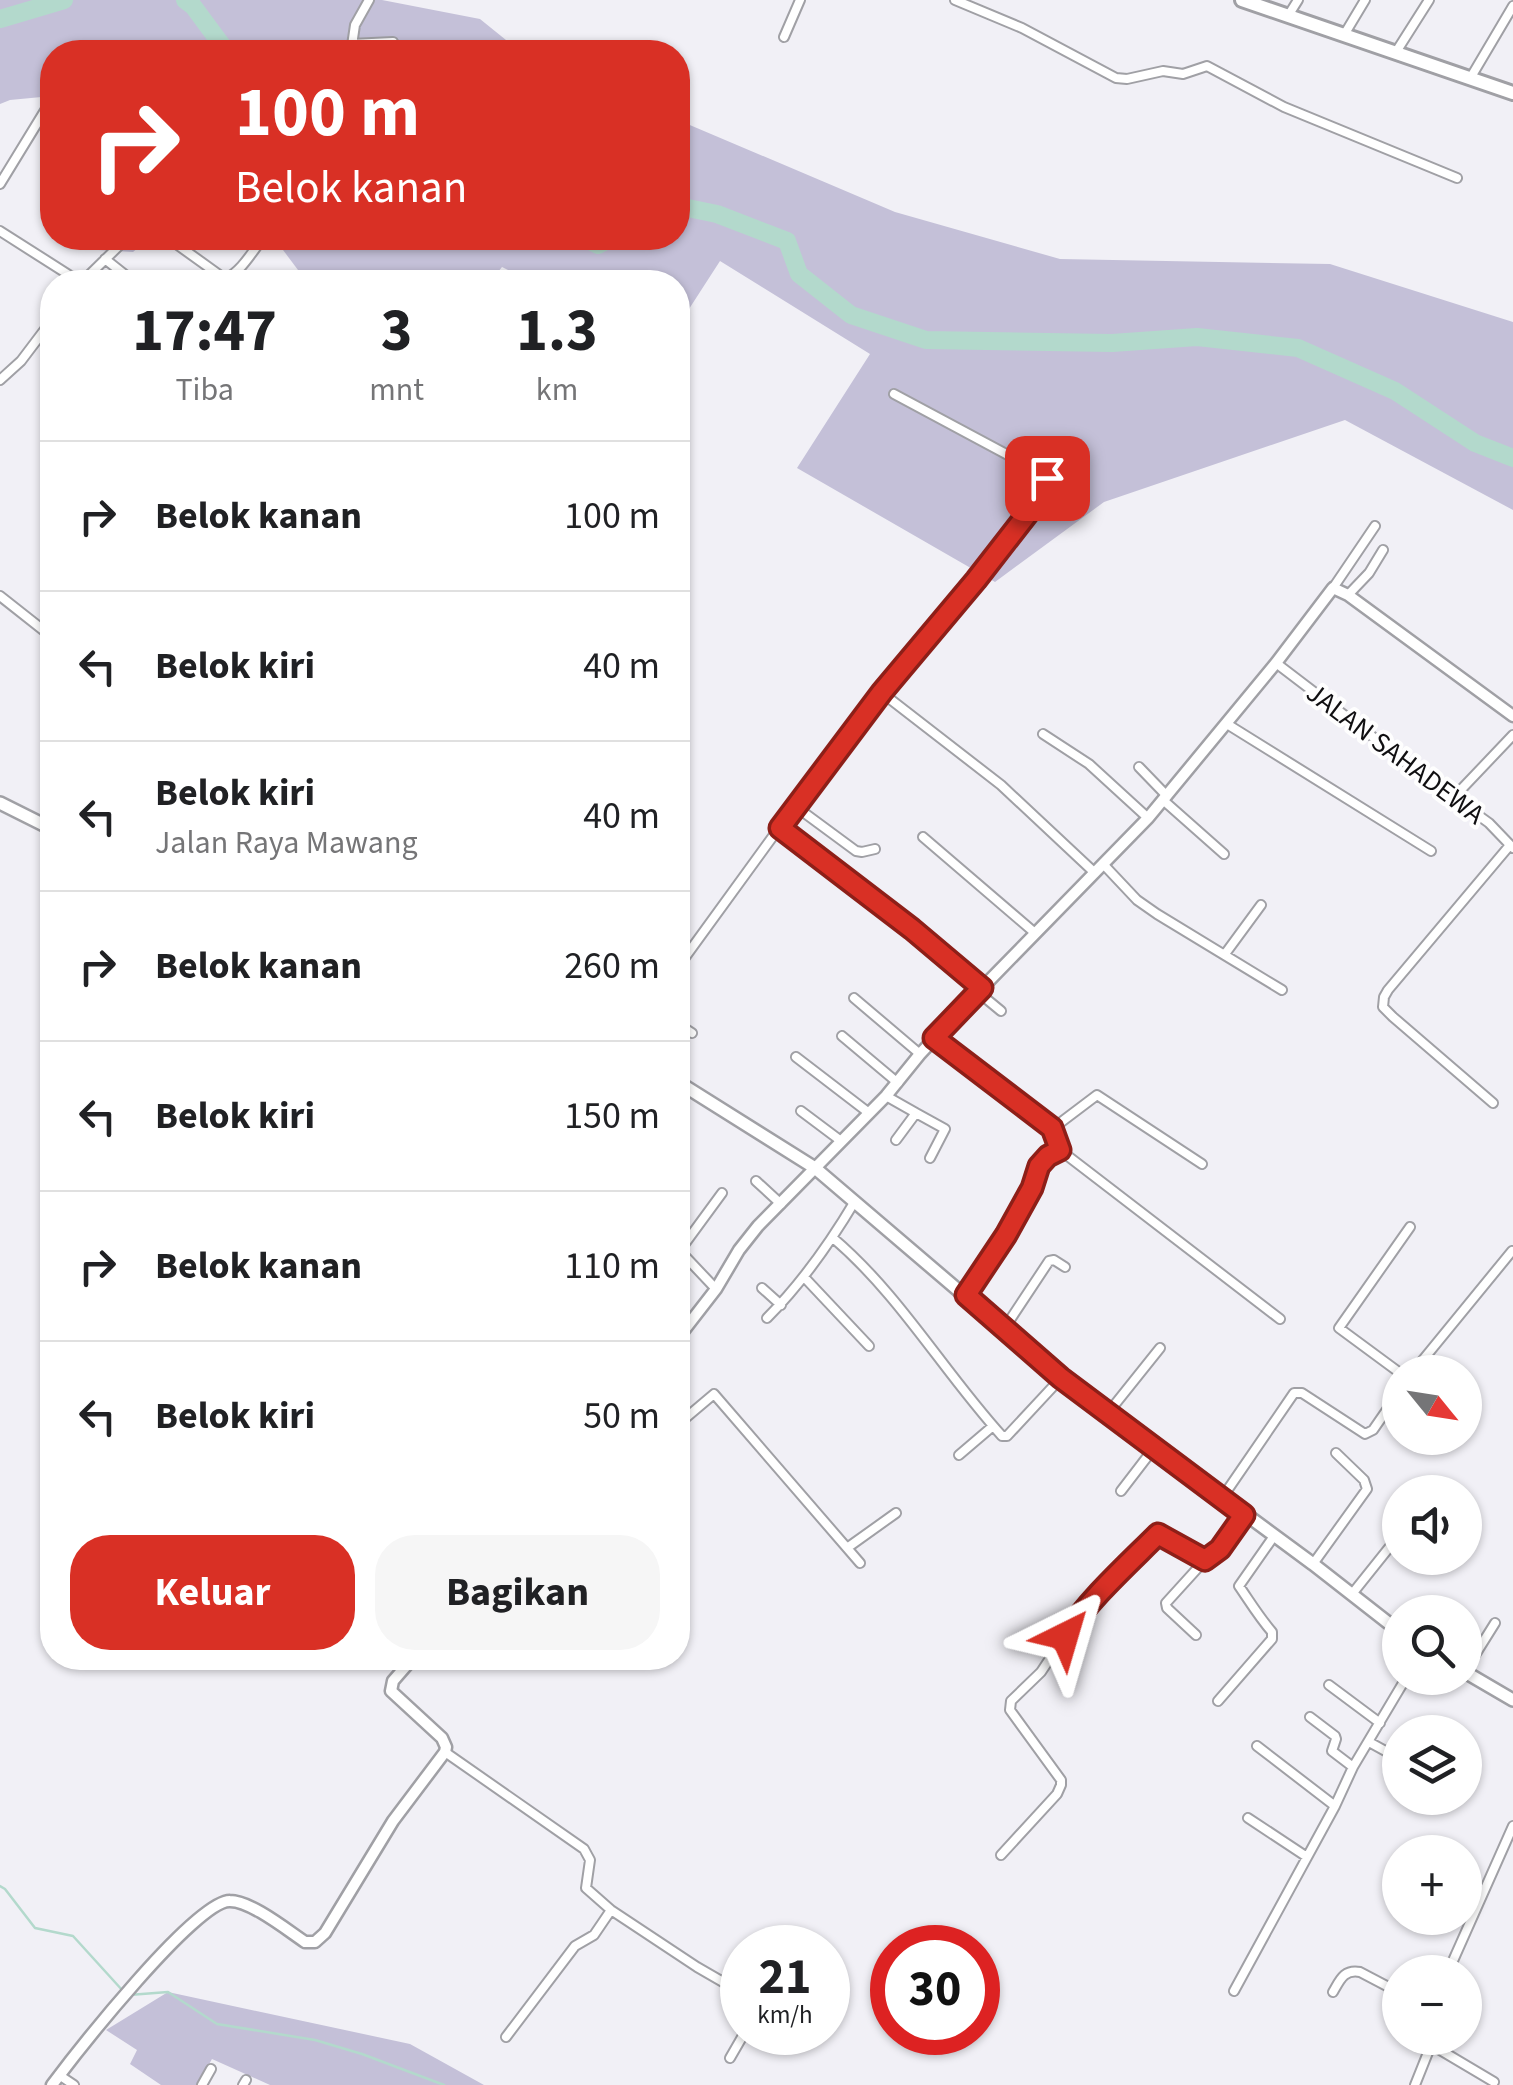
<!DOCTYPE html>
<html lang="id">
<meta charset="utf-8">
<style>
body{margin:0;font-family:"Source Sans 3",sans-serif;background:#f6f6f6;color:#202124;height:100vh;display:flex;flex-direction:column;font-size:38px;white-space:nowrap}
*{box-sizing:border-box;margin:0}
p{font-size:32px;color:#757577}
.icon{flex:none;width:55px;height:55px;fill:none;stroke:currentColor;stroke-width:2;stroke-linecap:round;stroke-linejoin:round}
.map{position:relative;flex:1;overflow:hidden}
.drawer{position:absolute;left:40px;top:270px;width:650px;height:1400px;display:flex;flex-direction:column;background:#fff;border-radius:40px;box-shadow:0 2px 8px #0004}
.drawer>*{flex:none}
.banner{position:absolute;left:40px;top:40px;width:650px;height:210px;border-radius:40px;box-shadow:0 2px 8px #0004;background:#d93025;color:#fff;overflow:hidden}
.needle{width:65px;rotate:120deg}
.tools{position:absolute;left:1382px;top:1355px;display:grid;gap:20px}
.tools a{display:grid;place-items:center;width:100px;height:100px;border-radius:50%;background:#fff;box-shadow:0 2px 8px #0004;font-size:50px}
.speed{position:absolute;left:720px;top:1925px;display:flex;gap:20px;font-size:50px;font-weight:700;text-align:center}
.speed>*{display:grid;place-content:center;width:130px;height:130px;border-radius:50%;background:#fff;box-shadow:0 2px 8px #0004;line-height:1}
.speed small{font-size:25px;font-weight:400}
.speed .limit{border:15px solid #d22;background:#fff;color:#111}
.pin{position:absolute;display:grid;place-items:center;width:85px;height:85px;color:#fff;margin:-42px;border-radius:20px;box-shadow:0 5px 15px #0006}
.me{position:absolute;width:110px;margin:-55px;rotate:40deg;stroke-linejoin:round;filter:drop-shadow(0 0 8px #0008)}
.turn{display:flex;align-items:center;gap:35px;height:210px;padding:0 30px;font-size:45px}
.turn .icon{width:130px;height:130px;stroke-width:2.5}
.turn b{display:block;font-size:70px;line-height:85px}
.eta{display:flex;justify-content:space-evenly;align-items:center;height:170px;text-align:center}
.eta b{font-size:60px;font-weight:700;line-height:70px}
.button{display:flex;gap:20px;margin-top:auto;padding:20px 30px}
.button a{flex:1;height:115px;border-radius:40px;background:#d93025;color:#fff;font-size:40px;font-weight:700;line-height:115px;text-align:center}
.button a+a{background:#f6f6f6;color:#202124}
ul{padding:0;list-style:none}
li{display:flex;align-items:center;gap:30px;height:150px;padding:0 30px;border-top:2px solid #e0e0e0}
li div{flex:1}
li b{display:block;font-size:38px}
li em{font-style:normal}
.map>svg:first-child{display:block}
.green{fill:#c4c0d8}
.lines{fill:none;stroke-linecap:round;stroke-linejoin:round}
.stream{stroke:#b3d9cc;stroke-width:2.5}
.river{stroke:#b3d9cc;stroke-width:18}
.minor-casing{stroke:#a0a0a5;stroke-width:12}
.tertiary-casing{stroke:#a0a0a5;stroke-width:15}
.secondary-casing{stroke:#a0a0a5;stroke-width:16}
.primary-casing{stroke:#a0a0a5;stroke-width:18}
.minor{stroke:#fff;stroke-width:8}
.tertiary{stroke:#fff;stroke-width:10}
.secondary{stroke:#fff;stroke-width:11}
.primary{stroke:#fff;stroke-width:12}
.route-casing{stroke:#8d1f18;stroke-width:25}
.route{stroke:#d93025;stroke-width:18}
.labels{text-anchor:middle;stroke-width:8;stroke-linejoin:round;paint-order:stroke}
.street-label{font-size:28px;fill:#100f11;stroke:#fefefe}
</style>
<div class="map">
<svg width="1513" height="2085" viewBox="0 0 1513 2085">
<rect width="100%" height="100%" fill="#f1f0f6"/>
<path class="green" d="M0,0h382l98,19 41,33h-469v44l-42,4 -10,4z
M678,120l217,92 165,47 270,5 183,58v188l-168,-90 -241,82 -109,80 -198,-114 73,-114 -150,-93 -42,65v-44h-146l-30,-15 -12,15h-183l-33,-44h404z
M86,238h64l-17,14 -52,-3z
M168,1992l242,52 74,41h-214l-58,-26 -15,26h-36l-31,-21 7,-14 -31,-20z"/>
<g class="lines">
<path class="stream" d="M0,1886l5,3 30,39 38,8 50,55
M129,1995l39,-3 49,32 98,16 47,14 82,31"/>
<path class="river" d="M185,0l8,6 34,46
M0,19l64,-19
M678,206l39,8 70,27 12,33 52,41 75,25 186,3 85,-6 101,11 97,43 80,52 38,15
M584,238l14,7 14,-7"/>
<g class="minor-casing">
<path id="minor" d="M955,0l67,28 94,50 11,1 36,-8 20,3 24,-8 77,41 173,71
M1288,16l10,-16
M1344,35l21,-35
M784,37l16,-37
M351,44l42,-2
M351,52l4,-27 14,-25
M1396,52l33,-52
M1471,77l42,-71
M0,184l52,-85
M0,231l80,51
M168,238l57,41c16,-7 27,-27 38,-41
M105,259l29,23
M82,282l45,-44
M0,380l21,-19 31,-41
M1333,588l42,-62
M1348,595l21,-22 14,-23
M0,596l52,41
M1276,663l152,116 61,44 24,25
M881,692l120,93 94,88
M1227,724l204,127
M1043,734l46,30 59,54
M1139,767l28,29
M1454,797l59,-62
M1163,800l61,54
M795,806l61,45 6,1 13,-3
M780,828l132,101 70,59
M923,837l112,96
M1104,865l33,35 20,14 125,76
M1225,954l36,-49
M678,967l117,-161 86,-114 95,-111 70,-91 1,-12 -11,-8 -142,-76
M978,992l23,19
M854,998l66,56
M678,1024l14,9
M842,1036l56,47
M934,1038l118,91 8,21 220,169
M796,1057l73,56
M886,1096l30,17 -20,27
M1493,1103l-100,-86 -10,-10 1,-10 4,-7 122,-145
M801,1111l40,30
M916,1113l29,16 -15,29
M1052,1129l45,-34 105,69
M756,1181l25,23
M833,1238c67,57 110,133 169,198h5l54,-58
M680,1251l36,38
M678,1253l44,-60
M804,1277l65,69
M762,1288l19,17
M966,1295l40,-60 26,-47 7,-22 9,-10 12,-6
M767,1318c35,-35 63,-75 88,-117
M1004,1329l45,-68 5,-1 11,7
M1413,1372l99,-121
M1400,1373l-61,-45 71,-101
M1108,1413l52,-65
M682,1421l32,-27 146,169
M959,1455l34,-29
M1121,1491l33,-43
M1222,1498l72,-105h8l63,41 8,-4 27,-39
M847,1548l49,-35
M1313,1564l54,-75 -3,-9 -28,-27
M1352,1594l48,-60
M1196,1635l-29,-27 -1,-5 39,-43
M1465,1671l30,-48
M1329,1685l51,38
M1218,1701l54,-62v-7c-13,-15 -22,-30 -33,-46l35,-50
M1310,1717l25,19 1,3 -4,12 21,16
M1369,1742l31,17
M1257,1746l78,60
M445,1752l139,97 6,11 -4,28 25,22 86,57 45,26
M1248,1818l59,39
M1001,1855l56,-61 4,-9v-5l-51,-70 1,-9 30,-29 33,-50 84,-88 47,26 14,-11 26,-34
M1448,1972l65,-146
M1234,1991l101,-185 18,-39 53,-89
M1333,1992c7,-12 11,-23 27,-20l40,21
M506,2037l69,-91 19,-11 17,-25
M1423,2038l2,3 69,41
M730,2058l15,-26
M59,2075l15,10
M202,2085l9,-16
M243,2085l3,-5
M1415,2085l16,-40"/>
</g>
<g class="tertiary-casing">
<path id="tertiary" d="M678,1338l38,-49 23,-39 19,-24 128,-130 34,-42 62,-66 166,-170 128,-155 57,-75 15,7 165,121
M678,1415l4,6 -4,3
M52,2085c24,-32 144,-185 178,-184 21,0 57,29 75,41h10l10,-9 68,-112 52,-69 1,-5 -4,-9 -51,-47 2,-10 20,-23"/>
</g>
<g class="secondary-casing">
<path id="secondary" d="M0,803l52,26
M678,1082l137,86 246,210 252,186 87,68
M1465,1672l48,28"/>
</g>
<g class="primary-casing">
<path id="primary" d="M1242,0l271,93"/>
</g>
<use href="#minor" class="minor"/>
<use href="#tertiary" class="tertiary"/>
<use href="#secondary" class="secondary"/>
<use href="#primary" class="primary"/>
</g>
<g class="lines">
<g class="route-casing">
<path id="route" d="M1047,478l-1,12 -70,90 -94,112 -102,136 132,101 70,59 -48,50 118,90 8,22 -12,6 -9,10 -7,22 -26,47 -40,60 95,83 183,137 -24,34 -15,11 -47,-26c-32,32 -68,64 -93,102"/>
</g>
<use href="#route" class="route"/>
</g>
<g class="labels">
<g class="street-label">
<text transform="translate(1396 753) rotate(37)" y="10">JALAN SAHADEWA</text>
</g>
</g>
</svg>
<div class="tools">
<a><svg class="needle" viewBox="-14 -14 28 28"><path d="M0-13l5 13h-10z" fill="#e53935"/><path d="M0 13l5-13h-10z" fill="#757577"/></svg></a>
<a><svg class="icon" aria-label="sound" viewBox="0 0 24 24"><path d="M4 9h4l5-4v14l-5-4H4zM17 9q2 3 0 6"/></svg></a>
<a><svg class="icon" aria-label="search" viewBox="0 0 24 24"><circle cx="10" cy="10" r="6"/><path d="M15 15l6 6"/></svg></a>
<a><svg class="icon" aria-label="layers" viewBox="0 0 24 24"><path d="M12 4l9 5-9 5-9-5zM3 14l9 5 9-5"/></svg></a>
<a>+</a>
<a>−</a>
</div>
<div class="speed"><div>21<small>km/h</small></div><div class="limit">30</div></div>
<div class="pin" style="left:1047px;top:478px;background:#d93025"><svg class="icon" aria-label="arrive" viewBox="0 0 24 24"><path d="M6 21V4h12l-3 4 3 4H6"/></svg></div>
<svg class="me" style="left:1065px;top:1636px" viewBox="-20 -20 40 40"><path d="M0-17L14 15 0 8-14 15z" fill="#d93025" stroke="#fff" stroke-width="4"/></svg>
<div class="banner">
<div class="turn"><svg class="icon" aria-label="right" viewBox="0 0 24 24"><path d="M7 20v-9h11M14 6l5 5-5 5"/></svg><div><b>100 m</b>Belok kanan</div></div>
</div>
<section class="drawer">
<div class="eta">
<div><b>17:47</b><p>Tiba</p></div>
<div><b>3</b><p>mnt</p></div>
<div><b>1.3</b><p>km</p></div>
</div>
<ul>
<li><svg class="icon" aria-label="right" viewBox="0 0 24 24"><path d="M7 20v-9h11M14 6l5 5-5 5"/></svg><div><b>Belok kanan</b></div><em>100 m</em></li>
<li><svg class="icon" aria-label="left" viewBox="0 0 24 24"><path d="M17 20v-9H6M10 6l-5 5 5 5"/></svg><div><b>Belok kiri</b></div><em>40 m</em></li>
<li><svg class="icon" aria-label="left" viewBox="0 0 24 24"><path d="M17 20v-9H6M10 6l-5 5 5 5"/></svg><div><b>Belok kiri</b><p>Jalan Raya Mawang</p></div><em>40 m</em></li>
<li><svg class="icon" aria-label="right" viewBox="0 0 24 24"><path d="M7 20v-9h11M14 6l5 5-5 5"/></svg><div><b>Belok kanan</b></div><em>260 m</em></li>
<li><svg class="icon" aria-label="left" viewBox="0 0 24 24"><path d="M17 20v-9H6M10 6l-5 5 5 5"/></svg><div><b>Belok kiri</b></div><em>150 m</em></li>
<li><svg class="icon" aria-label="right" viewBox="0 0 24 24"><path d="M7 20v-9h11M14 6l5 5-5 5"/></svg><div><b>Belok kanan</b></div><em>110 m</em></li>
<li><svg class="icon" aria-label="left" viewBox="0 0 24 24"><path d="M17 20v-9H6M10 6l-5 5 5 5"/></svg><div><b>Belok kiri</b></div><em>50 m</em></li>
</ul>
<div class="button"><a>Keluar</a><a>Bagikan</a></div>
</section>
</div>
